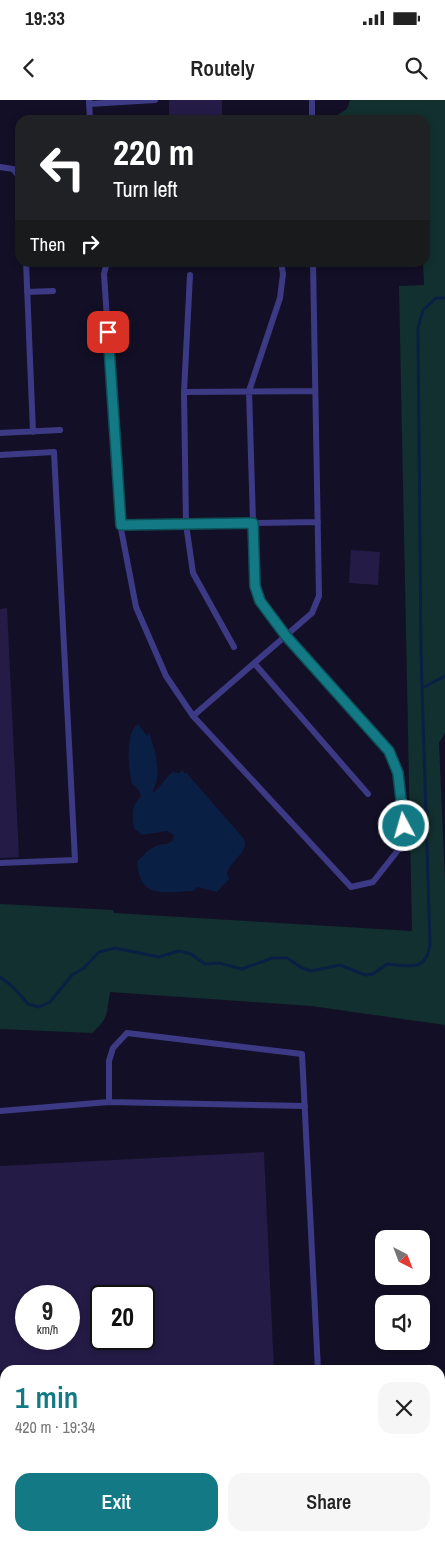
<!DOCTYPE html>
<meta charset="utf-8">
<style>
body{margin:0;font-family:"Archivo Narrow",sans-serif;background:#f6f6f6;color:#222;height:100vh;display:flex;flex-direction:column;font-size:19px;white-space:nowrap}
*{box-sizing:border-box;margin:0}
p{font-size:16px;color:#767676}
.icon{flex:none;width:28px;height:28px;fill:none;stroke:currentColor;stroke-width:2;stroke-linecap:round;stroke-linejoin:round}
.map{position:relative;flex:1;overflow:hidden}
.sheet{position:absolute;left:0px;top:1265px;width:445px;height:176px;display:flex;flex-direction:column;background:#fff;border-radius:15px 15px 0 0;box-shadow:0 2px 8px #0003}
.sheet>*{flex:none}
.top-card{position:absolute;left:15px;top:15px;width:415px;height:152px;border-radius:15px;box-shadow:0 2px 8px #0003;background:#202124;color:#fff;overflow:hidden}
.needle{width:32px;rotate:138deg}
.fabs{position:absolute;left:375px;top:1130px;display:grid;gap:10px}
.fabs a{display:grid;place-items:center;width:55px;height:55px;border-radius:10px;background:#fff;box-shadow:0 2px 8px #0003;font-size:25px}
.speed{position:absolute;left:15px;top:1185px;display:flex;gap:10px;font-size:25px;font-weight:700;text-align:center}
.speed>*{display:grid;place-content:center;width:65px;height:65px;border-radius:50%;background:#fff;box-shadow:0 2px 8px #0003;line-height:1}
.speed small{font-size:12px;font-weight:400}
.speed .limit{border:2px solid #111;border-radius:8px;background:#fff;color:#111}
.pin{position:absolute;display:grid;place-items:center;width:42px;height:42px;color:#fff;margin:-21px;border-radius:10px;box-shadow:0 2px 8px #0006}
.me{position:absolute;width:55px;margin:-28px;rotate:354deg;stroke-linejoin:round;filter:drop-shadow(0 0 4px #0008)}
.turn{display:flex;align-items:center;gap:18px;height:105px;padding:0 15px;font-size:22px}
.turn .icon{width:65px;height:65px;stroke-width:2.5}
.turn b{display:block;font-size:35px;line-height:42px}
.then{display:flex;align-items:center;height:48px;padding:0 15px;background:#0003;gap:10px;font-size:19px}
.round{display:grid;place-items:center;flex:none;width:52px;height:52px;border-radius:15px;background:#f6f6f6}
.head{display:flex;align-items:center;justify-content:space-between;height:85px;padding:0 15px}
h1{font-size:30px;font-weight:600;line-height:38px;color:#137a85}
.primary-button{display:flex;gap:10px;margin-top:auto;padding:10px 15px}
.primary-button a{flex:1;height:58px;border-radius:15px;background:#137a85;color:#fff;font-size:20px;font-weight:600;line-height:58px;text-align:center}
.primary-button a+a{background:#f6f6f6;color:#222}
.status{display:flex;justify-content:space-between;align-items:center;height:35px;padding:0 25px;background:#fff;direction:ltr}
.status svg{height:14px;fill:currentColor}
header{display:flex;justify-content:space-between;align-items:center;height:65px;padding:0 15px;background:#fff;font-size:22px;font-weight:600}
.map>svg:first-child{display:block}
.green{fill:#12302f}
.water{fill:#0a1f44}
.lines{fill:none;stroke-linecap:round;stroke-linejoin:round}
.stream{stroke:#0a1f44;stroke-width:3}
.building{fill:#241b47;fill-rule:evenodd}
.lane{stroke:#3d3a85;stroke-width:6}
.route-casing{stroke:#0c4f56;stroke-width:12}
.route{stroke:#137a85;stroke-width:9}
</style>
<div class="status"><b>19:33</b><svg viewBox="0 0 49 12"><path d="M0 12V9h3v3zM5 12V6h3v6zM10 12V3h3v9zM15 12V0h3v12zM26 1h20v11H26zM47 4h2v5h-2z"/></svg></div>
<header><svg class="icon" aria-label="back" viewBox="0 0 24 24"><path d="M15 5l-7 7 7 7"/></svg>Routely<svg class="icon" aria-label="search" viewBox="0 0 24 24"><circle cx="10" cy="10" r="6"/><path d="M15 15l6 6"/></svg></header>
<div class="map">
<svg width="445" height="1441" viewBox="0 0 445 1441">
<rect width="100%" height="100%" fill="#130f26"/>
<path class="green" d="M350,0h95v633l-6,10 6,139v143l-134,-19 -201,-14c-4,22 0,25 -18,41l-92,-4v-125l113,6 1,3 298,18 -13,-645 25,-1 -1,-22 2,-1v-142h-3l-1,-3 -90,2 16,-10z"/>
<path class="water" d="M138,624l9,12 2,-4c4,12 10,31 8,45 0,5 -3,11 -5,16 8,-4 13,-16 21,-21l7,1 1,-2 2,-1 1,3h3l3,4 54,62c5,13 -13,21 -17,34l2,6 -12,13 -19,-5 -5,4c-29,1 -53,9 -56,-29 8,-9 17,-19 30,-18l5,-3 2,-6 -7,-4 -25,4 -8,-7c-2,-12 -3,-23 7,-31l-2,-7 -7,-6c-3,-14 -8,-51 6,-60z"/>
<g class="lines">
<path class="stream" d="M422,588l23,-12
M0,877l13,10 15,17 11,3 11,-5 22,-27 12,-7 15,-16 16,-4 44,9 20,-6 12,3 14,10 14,-1 23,6 30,-11h15l15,10 9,3 29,-6 25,10 8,-1 14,-10c21,2 40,8 43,-20l-9,-291 -3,-325 5,-18 13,-12h9"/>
</g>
<path class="building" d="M169,0h53v20h-53z
M351,450l29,2 -2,33 -29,-2z
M7,508l12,249 -19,1v-249z
M264,1052l10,218h-274v-204zM26,1196h43v43h-43zM101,1196h43v43h-43z"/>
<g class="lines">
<path class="lane" d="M312,0v20
M89,1l1,19
M89,4l66,-4
M0,67l13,2 7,9
M26,162l7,170
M107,162l-3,12 17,255 15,78 30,69 27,40 158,171 22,-5 26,-33 5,-23 -6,-53 -9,-22 -103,-115 -26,-35 -5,-15 -6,-195 31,-93 3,-24 -2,-12
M190,175l-6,117 2,132 7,49 41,74
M27,192l26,-1
M184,292l131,-1
M0,333l60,-3
M0,355l54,-3 21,408 -75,3
M121,425l197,-3
M254,563l114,131
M193,616l119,-103 7,-17 -6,-334
M305,1006l-196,-4v-41l4,-13 14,-15 175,21 16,316
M0,1011l109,-9
M0,1385l5,-1
M0,1423h5
M30,1436l6,5
M123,1436l6,5
M237,1436l5,5
M326,1436v5"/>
</g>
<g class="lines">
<g class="route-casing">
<path id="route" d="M108,232l13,193 132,-2 2,63 5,15 26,35 103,115 9,22 6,53"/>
</g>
<use href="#route" class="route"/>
</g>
</svg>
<div class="fabs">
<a><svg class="needle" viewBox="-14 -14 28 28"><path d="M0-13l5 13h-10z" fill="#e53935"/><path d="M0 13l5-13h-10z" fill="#767676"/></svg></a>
<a><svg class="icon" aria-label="sound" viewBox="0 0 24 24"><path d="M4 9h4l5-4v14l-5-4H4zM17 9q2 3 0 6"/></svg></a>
</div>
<div class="speed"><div>9<small>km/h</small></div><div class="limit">20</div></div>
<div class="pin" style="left:108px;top:232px;background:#d93025"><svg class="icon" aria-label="arrive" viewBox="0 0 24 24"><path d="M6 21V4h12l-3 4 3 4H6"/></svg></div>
<svg class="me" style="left:404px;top:726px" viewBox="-20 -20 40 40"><circle r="17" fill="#137a85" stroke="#fff" stroke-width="3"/><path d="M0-11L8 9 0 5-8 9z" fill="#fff"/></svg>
<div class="top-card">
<div class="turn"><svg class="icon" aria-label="left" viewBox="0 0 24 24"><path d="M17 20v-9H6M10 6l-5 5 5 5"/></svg><div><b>220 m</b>Turn left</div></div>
<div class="then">Then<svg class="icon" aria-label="right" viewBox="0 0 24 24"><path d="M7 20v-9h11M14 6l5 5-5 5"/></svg></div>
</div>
<section class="sheet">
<div class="head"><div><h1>1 min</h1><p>420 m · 19:34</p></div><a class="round"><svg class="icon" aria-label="close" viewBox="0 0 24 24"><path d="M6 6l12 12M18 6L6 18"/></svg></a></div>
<div class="primary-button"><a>Exit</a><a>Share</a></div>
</section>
</div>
